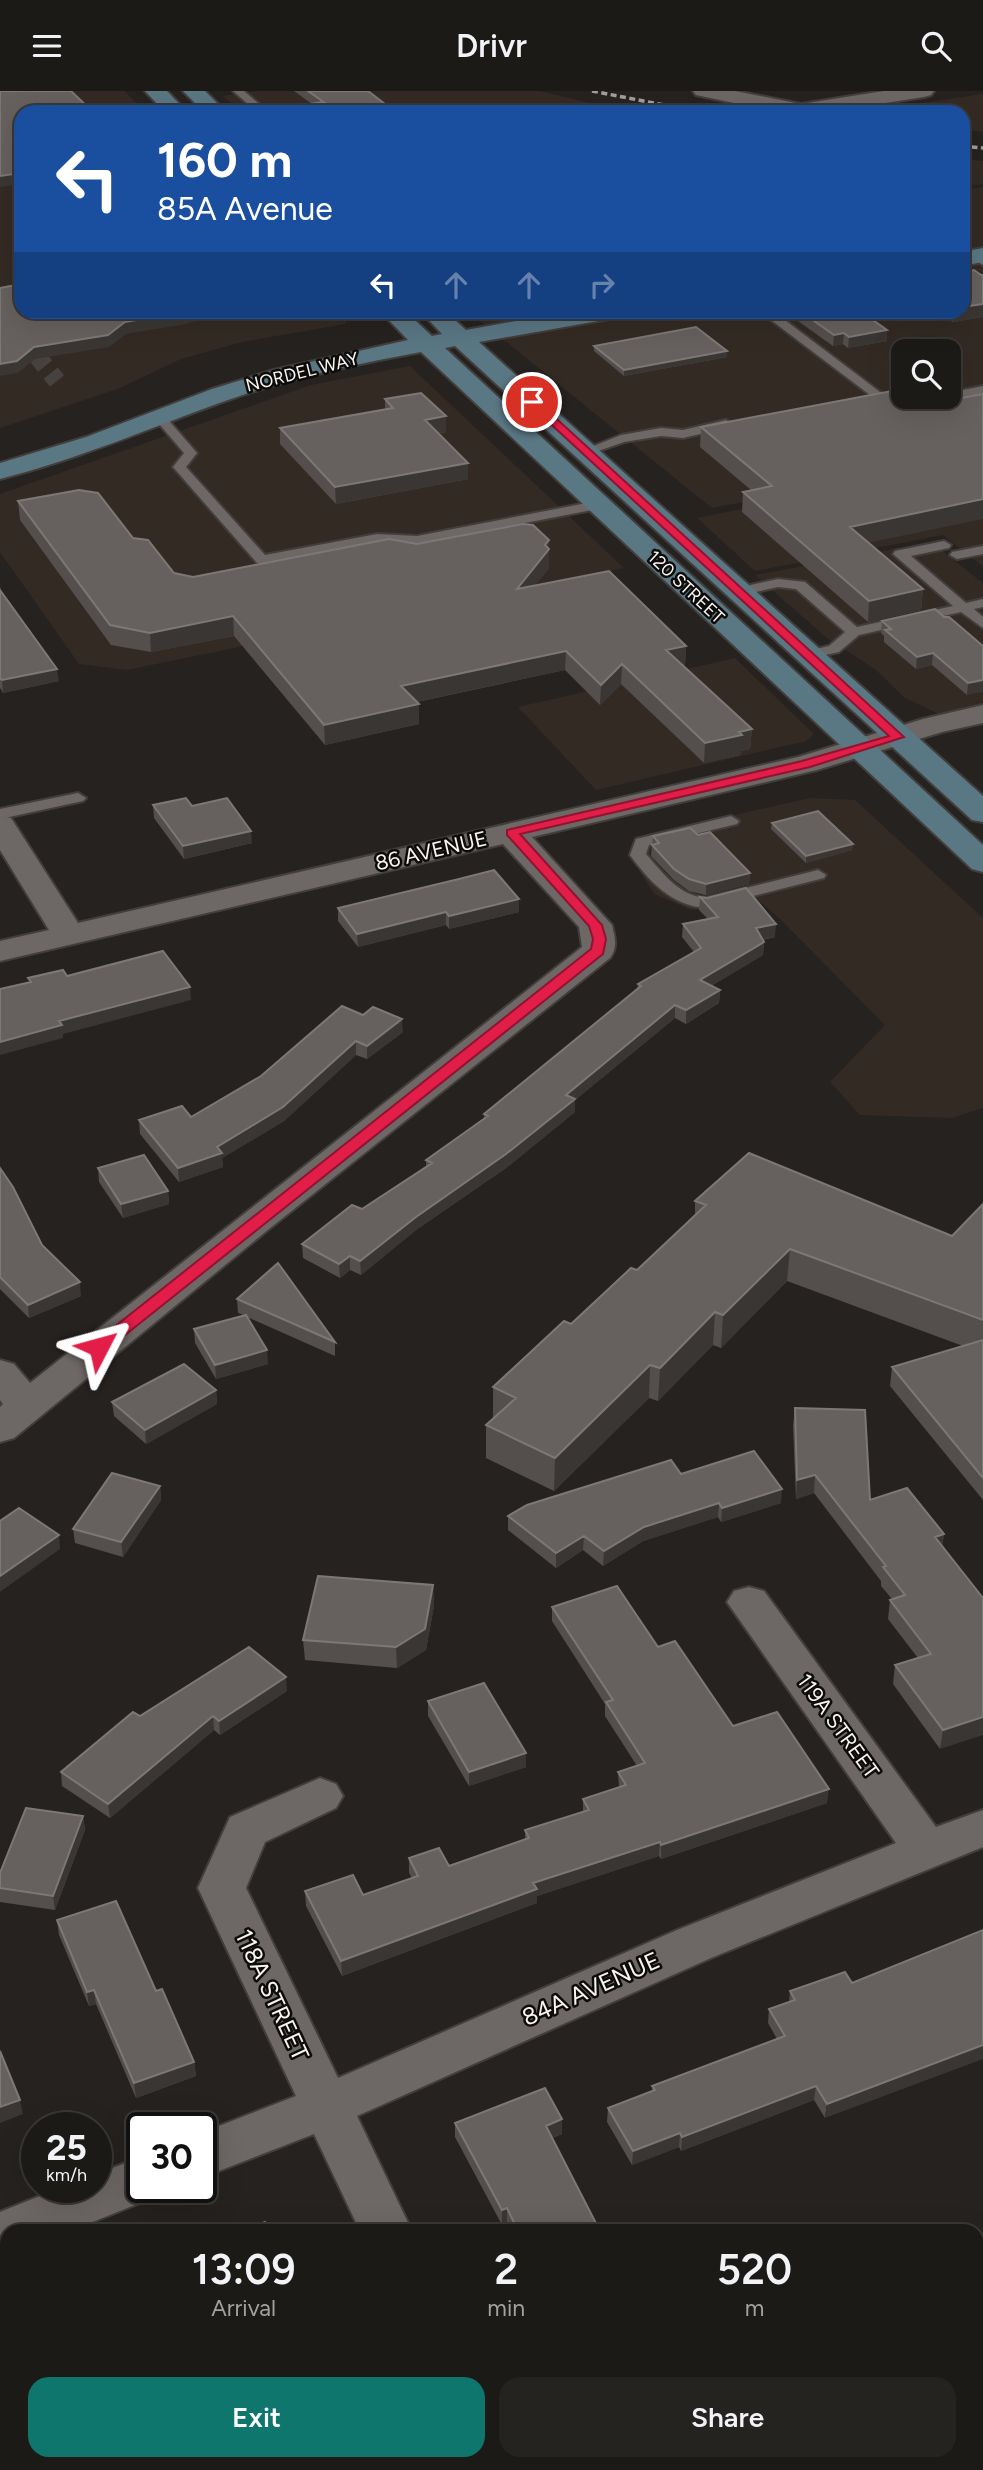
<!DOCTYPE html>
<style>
body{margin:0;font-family:Figtree,sans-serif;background:#252320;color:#f1f3f6;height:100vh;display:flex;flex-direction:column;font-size:26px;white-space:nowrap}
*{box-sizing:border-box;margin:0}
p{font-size:23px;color:#a0a1a1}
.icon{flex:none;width:38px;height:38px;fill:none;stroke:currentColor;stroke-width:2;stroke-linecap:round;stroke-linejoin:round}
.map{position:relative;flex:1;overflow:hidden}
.drawer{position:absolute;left:0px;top:2133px;width:984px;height:247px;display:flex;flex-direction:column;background:#1c1a17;border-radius:21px 21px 0 0;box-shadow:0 7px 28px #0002,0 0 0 2px #3a3836}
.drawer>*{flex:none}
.top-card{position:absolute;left:14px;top:14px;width:956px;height:214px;border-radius:21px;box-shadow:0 7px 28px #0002,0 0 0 2px #3a3836;background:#1a4fa0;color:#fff;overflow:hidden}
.tools{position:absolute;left:891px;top:248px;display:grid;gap:14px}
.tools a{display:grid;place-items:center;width:70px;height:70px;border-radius:14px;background:#1c1a17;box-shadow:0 7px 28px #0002,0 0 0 2px #3a3836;font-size:35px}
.speed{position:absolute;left:21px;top:2021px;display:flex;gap:14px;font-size:35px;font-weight:700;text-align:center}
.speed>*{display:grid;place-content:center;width:91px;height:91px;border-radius:50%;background:#1c1a17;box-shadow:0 7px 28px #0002,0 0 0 2px #3a3836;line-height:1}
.speed small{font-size:18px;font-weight:400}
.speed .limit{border:4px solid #111;border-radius:10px;background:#fff;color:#111}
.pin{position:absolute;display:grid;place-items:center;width:60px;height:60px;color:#fff;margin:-30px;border:4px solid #fff;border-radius:50%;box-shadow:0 2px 7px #0007}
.me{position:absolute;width:77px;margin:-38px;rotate:51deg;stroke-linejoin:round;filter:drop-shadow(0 0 5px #0008)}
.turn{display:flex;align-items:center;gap:24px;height:147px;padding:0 28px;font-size:32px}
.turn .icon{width:91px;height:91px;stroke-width:2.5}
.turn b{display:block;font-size:49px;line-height:60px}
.lanes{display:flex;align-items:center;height:66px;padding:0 28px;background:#0003;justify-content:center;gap:35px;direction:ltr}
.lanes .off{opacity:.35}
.eta{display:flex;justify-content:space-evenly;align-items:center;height:119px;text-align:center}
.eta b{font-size:42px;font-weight:600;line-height:49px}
.primary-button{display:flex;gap:14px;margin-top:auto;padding:14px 28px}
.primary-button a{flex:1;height:80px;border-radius:21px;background:#0f766e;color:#fff;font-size:28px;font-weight:600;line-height:80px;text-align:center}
.primary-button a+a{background:#252320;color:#f1f3f6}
header{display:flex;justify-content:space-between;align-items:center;height:91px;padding:0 28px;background:#1c1a17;font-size:32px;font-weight:600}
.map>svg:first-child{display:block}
.built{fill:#342a24;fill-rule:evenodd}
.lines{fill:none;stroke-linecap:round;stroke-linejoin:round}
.pedestrian-tunnel{stroke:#45423f;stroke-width:18;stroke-dasharray:18 9;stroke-linecap:butt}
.service-casing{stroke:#423e3c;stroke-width:4}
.minor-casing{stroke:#423e3c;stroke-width:4}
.secondary-casing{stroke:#423e3c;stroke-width:4}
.service{fill:#6d6865;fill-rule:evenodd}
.minor{fill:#6d6865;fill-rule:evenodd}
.secondary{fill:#5a7784;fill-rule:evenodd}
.rail{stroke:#a29f9d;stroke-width:3.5;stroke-dasharray:6 3.5;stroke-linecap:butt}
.wall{fill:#544f4c}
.shaded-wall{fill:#3a3633}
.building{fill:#66615e;stroke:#7c7875;stroke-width:2}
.route{fill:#e11d48;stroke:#92132f;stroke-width:2}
.labels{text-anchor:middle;stroke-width:5;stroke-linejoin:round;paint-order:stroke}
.far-street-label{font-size:18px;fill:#f7f4f2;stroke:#0e0c0a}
.street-label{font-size:21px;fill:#f7f4f2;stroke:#0e0c0a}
.near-street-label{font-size:24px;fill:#f7f4f2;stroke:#0e0c0a}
</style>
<header><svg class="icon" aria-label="menu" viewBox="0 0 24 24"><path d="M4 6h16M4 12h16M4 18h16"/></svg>Drivr<svg class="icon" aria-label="search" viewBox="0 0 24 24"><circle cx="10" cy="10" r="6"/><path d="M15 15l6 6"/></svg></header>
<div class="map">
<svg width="983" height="2379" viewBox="0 0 983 2379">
<rect width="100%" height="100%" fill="#26221f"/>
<path class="built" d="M0,0h124l21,21h-124v199h321l6,6 -3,7 -103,18 -61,17 -61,29 -120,40z
M258,0h282l88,21h-386l-19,-16z
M983,3v38l-20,-2 -1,-18h-101z
M962,68l21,2v23l-20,3z
M983,96v269l-271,52 -243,-196 493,-1 1,-121zM903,261h45v45h-45z
M410,275l214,202 -497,102 -48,-6 -79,-112v-58l311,-109z
M983,370v106l-40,-32 -188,36 -58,-53z
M931,451l52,41v122l-42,10 -36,-17 -29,-28 -49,-32 -72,-63z
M735,567l79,76 -8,7 -210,49 -78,-83z
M810,707l45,2 128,118v190l-31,10 -92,-3 -30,-33 55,-57 -104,-105 -26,-23 -48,12 -16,1 -37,-16 -22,-35 4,-22z"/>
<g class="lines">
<path class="pedestrian-tunnel" d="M0,219l57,71"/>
<g class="service-casing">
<path id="service" d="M233,0h11l21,18 -9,2z
M962,154l21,12v8l-21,-12z
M759,220h14l111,84 -2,3h-8z
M983,295v8l-60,12 -25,-7 5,-3 45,1v-4z
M160,323l4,1 33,38 -11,14 79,88 112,-21 40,2 180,-35 7,4 -7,4 -180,35 -40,-2 -115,22 -5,-1 -84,-96 11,-14 -30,-35z
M726,329l6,4 -2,3 -47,11 -22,-2 -37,6 -37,13 -6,-4 40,-16 40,-7 22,2z
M944,450l7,4 -2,3 -38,8 55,47 17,-4v8l-9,2 9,8v11l-22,-16 -102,23 -20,17 -32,7 -5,-1 -2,-3 2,-3 27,-6 16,-14 -49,-43 -18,-2 -40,9 -7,-4 2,-3 45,-10 27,3 52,45 96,-21 -60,-52 2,-3z
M983,455v8l-26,5 -7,-4 2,-3z
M78,702l8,5 -3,3 -83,18v-10z
M731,725l8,5 -2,3 -88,21 -3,9c17,19 33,42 60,44l112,-28 8,5 -2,3 -118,30c-34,-2 -57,-27 -76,-53l6,-16z"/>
</g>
<g class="minor-casing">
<path id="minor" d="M693,0h42l66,13 83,-13h50l-3,4 -7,2 -97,15h-50l-81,-17z
M983,614v18l-41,9 -125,38 -285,67 80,88c3,13 6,22 -2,33l-341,271 -255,209 -14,4v-35l3,-3 -3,-4v-40l14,4 16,19 552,-436 -3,-20 -76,-83 -503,117v-20l49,-11 -49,-80v-34l11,2 67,105 720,-166 125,-38z
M749,1496l15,4 172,236 47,-17v37l-272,111 -354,158 55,115h-52l-46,-97 -113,44v-45l95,-37 -98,-208 32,-71 90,-39 16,6 7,12 -7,12 -71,34 -19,46 92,190 339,-148 219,-87 -169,-241 7,-11z
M142,2066v30h22l-4,8 -90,36h-63v22l-7,-3v-38l62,-25h34v-13z
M473,2373h57l2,6h-57z"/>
</g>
<g class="secondary-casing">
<path id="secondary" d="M145,0h22l20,21h-22z
M183,0h22l21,21h-22z
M983,157v14l-21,4v-14z
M380,220h25l27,25 10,-2 -22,-23h25l21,19 105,-19h55l-3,5 -8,2 -136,24 504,454v26l-11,-2 -517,-474 -10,2 538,497v27l-11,-3 -551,-517c-65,12 -131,26 -193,48 -76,27 -149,59 -228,79v-16l86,-26 126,-48 62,-19 134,-30z"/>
</g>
<use href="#service" class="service"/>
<use href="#minor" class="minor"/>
<use href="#secondary" class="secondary"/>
<path class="rail" d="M592,0l108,21
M962,55l21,2"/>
</g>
<path class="wall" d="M294,0h74l21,16v5h-120v-2l43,-6z
M974,179l7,5h2v42l-30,5 -16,-11h25v-38z
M791,220h69l27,30 -39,7 -5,-4 -10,2 -42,-30z
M594,255l133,5v6l-103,19 -30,-25z
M385,308l61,33 -8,2 30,45 -132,25 -56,-60v-16l105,-19z
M701,336l168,116 54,46 -2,21 -53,12 -126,-110 1,-20 8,-2 -51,-43z
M18,410l115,37 41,35 19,4 224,-33 132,-4v28l-14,17 151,61 -1,19h-2l69,64 -2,20 -9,2 -1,4 -36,8 -83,-79 -21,21 -35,-35 -148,32 2,22 -94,21 -91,-109 -83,16 -40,-7 -91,-125z
M0,495l1,5 58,90 -56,12 -3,-5z
M944,526l39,29 -16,49 -35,-30 -16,4 -32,-27v-6l-3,-3 1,-12z
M153,714l39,1 60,37 -68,16 -30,-41z
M772,732l81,21 -1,6 -46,13 -35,-34z
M698,744l52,38 -1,11 -43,11 -17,-4 -15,-11 -23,-24 2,-20z
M700,806l75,40 -12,3 1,2 -1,13 -52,31 9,4 -1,13 -33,21 -11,-6 -100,82v12l-69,56 -90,62 -55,45 -11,-5 -10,8 -37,-20 -1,-14 60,-35 64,-42v-7l58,-41v-5l153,-124 1,-6 56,-32 -12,-15 1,-13 25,-5 -9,-9z
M519,808v13l-70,17 -3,-4 -88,22 -20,-26v-13z
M342,915l61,26 -36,27 -11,-4 -72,66 -62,37 1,9 -44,15 -39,-48 -1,-14 52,-3 70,-41z
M0,1077l42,77 39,51 -52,22 -29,-29z
M98,1077l70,23 1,13 -46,14 -24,-36z
M695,1110l257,35 31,-32v296l-93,-114 2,-19 71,-21 -176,-65 -66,67 -8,-3 -55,56 -9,-3 -95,93 -68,-33v-33l7,-6v-32l144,-117 58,-53z
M237,1208l98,43v14l-88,-39 21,47 -52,15 -21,-36 -1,-14 50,-14 -6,-2z
M216,1299l1,14 -71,40 -32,-28 -2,-14z
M795,1317l75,92 74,34 -2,13 41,51 -43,151 -47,-65 2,-19 23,-7 -30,-39 2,-19 2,-1 -11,-13v-5l-67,-88 -18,6 -3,-73z
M681,1383l100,29 -60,19 -3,-5 -75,24 -40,25 -20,-16 -27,18 -48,-38v-14z
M160,1395l1,14 -38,57 -48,-14 -2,-14z
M433,1494l1,21 -8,44 -29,18 -92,-8 -2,-20z
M552,1516l106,40 75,79 94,77 -166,56 -2,-3 -122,40v7l-195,73 -36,-70 -1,-15 58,4 49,-17 -3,-5v-15l40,8 76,-27v-9l58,-18v-13l36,-11 -1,-16 19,-6 -32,-50v-12l-53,-83z
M287,1600l-67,44 -6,-5 -104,88 -48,-32 -1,-14 79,-56z
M428,1610l98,52v14l-57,19 -41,-70z
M83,1725l2,14 -30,80 -55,-8v-29z
M57,1829l137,142 2,14 -60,22 -40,-94 -7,2 -30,-71z
M845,1881l-20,146 -11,-18 -133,51 -2,-4 -47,18 -25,-43 1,-14 44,-17v-5l125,-47 -9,-16 1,-14 20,-7 1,-11z
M455,2032l107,11 -10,4 48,93h-89l-4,-8 -5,2 -47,-88z
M285,2373h85l2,6h-85z"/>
<path class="shaded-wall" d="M389,16v5h-33z
M21,82v11l-21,3v-11z
M983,213v13l-30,5 1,-11h8v-4z
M187,220h29l-7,2 -8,6 -15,5 -60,10 -17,13 -74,12 -17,14 -18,3v-12l34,-17 91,-25z
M887,239v11l-39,7 1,-11z
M844,242l-1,11 -10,2 1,-11z
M727,260v6l-103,19v-6z
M446,325v16l-21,4v-16z
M468,372v16l-132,25 -1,-17z
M983,408v20l-135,28 2,-20z
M549,449v28l-32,40v-19z
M923,498l-2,21 -53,12 1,-21z
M233,525l1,20 -83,16 -1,-19z
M686,555l-1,19 -20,4 1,-19z
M566,560l-1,19 -163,35 -1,-19z
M933,562l-1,12 -16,4 1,-12z
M622,573l-1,20 -21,21 1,-20z
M57,578l2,12 -56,12 -1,-13z
M983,589v12l-16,3 1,-12z
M419,613v20l-94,21 -1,-20z
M752,638l-2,20 -9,2 -1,4 -36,8 1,-20z
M251,740l1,12 -68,16 -1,-13z
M853,753l-1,6 -46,13v-7z
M750,782l-1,11 -43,11v-11z
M519,808v13l-70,17v-13z
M446,821v13l-88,22 -1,-13z
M776,833l-1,13 -20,4 1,-13z
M764,851l-1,13 -64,38 1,-13z
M190,896l1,13 -128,34v4l-63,17v-13l59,-21z
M720,899l-1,13 -33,21v-14z
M675,914v13l-100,82v12l-69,56 -90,62 -55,45 -1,-14z
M402,928l1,13 -36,27v-13z
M356,950v14l-72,66 -62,37 1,9 -44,15 -1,-14z
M168,1100l1,13 -46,14 -2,-14z
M790,1158l-3,32 -66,67 2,-33z
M350,1165v14l-10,8 -1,-14z
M80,1191l1,14 -52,22 -1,-13z
M715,1221l-2,33 -55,56 2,-33z
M267,1259l1,14 -52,15 -1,-14z
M650,1274l-1,33 -95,93 1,-33z
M216,1299l1,14 -71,40 -1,-14z
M815,1384l-1,18 -18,6 1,-19z
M160,1395l1,14 -38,57 -2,-15z
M782,1398l-1,14 -60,19 1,-14z
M719,1412l-1,14 -75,24 -40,25 1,-15 40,-24z
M944,1443l-3,19 -6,-16z
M59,1444l1,14 -60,43v-16z
M584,1445l-1,14 -27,18v-15z
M433,1494l1,21 -8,44 -29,18 -1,-21z
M286,1586l1,14 -67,44 -1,-14z
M213,1625l1,14 -104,88 -2,-14z
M983,1626v18l-43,14 3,-19z
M526,1662v14l-57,19v-14z
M829,1698l-2,14 -166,56v-14z
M83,1725l2,14 -30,80 -2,-14z
M660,1751l-1,14 -122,40v7l-195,73 -1,-15 192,-78z
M94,1899l2,14 -7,2 -2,-14z
M983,1954v14l-158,59 2,-14z
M194,1971l2,14 -60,22 -2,-15z
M816,1995l-2,14 -133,51 1,-14z
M20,2009l3,14 -23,9v-16z
M562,2028v15l-17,6 1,-14z
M680,2042l-1,14 -47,18 1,-14z
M507,2117v15l-5,2v-15z
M983,2235v13l-7,2v-13z
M7,2323v14l-7,3v-15z"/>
<path class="building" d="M0,0h71l22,21h-72v61l-21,3z
M308,0h60l21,16 -33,5h-18z
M323,11l12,10h-64l-2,-2z
M974,179l7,5h2v29l-21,3v-34z
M21,193v27h166l-62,11 -17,13 -74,12 -17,14 -17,3v-76z
M800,220h60l27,19 -38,7 -5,-4 -10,2z
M696,236l31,24 -103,19 -30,-24z
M897,299l6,5v2h3l3,2 32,3 42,-8v105l-133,28 73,62 -54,12 -126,-109 29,-6 -71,-59z
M421,302l25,23 -21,4 43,43 -133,24 -55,-59 113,-20 -8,-9z
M79,399l19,3 35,45 15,2 26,33 19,4 196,-38 28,5 106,-20 10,1 16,15 -4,5 4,4 -32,40 92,-18 77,75 -20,4 86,79 -13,3 3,3 -37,8 -83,-79 -21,21 -35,-34 -165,35 18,18 -95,21 -91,-109 -83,17 -40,-8 -92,-124z
M0,499l57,79 -55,11 -2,-2z
M935,518l9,8h5l34,29v34l-15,3 -35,-30 -16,4 -32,-27 6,-1 -9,-8z
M186,707l6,8 35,-8 24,33 -68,15 -30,-41z
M818,720l35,33 -47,12 -34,-33z
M690,737l8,7 12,-3 40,41 -44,11 -17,-5 -15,-10 -22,-24 7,-2 -6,-7z
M494,779l25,29 -70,17 -3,-4 -89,22 -19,-26 121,-29z
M746,797l30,36 -20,4 8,14 -64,38 20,10 -34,20 -11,-5 -109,90 9,4 -69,55 -90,63 -56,44 -10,-5 -11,8 -37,-20 50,-39 10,4 70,-46 -6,-3 62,-44 -4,-2 157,-128 -3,-2 63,-36 -18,-24 35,-7 -18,-20 7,1z
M163,860l27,36 -131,34 3,4 -62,17v-53l31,-7 -3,-4 35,-8 4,6z
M342,915l21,9 10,-8 29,12 -35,27 -11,-5 -73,66 -66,40 5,6 -44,15 -39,-48 43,-14 9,11 70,-41z
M749,1062l203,83 31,-32v116l-193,-71 -67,66 -8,-3 -55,56 -10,-3 -95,93 -69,-33 30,-27 -23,-11 71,-66 7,3 60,-56 6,2 69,-65 -11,-4z
M144,1064l24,36 -47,13 -23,-36z
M0,1077l13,19 29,58 38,37 -52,23 -28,-28z
M278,1172l57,79 -98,-43z
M246,1224l21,35 -52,15 -21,-36z
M983,1249v138l-91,-111z
M184,1273l32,26 -71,40 -33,-28z
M795,1317l70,2 5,90 37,-12 37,46 -9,3 48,61v119l-40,13 -48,-65 36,-11 -41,-54 15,-5 -22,-28 3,-1 -71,-91 -18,5z
M754,1360l28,38 -60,19 -3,-5 -75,24 -40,24 -20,-15 -28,17 -48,-37 19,-11 144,-45 10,14z
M112,1382l48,13 -39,56 -48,-13z
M19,1417l40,27 -59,41v-55z
M318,1485l115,9 -8,44 -29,18 -93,-7z
M617,1495l41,61 17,-6 58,85 44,-14 52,77 -168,56 -1,-3 -127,41 4,6 -196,72 -36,-70 48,-16 10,20 55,-19 -9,-18 30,-10 10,18 80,-28 -4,-8 64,-20 -6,-11 43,-14 -8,-13 27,-9 -39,-61 7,-2 -61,-93z
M249,1556l37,30 -67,44 -6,-5 -105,88 -47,-32 72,-60 7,4z
M484,1592l42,70 -57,19 -41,-71z
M26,1717l57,8 -30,80 -53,-8v-15z
M116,1810l40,90 6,-2 32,73 -60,21 -40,-93 -7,2 -30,-72z
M983,1839v115l-156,59 -11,-18 -134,51 -2,-4 -47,18 -25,-43 47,-18 -3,-4 133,-50 -16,-27 26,-9 -5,-9 55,-19 7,11z
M0,1960l20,49 -20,7z
M545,1997l17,31 -16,7 54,105h-82l-11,-23 -5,2 -47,-87z
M265,2131l4,9h-28z
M983,2156v79l-7,2v-78z
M7,2275v48l-7,2v-47z
M290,2373h80l2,6h-80z
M666,2373h65l3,6h-82z"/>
<path class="route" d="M529,309h7l368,337 -94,30 -290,67 82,91 4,14 -3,15 -498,397h-11l-3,-4 3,-4 497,-394 2,-10 -4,-13 -82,-91v-5l295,-69 87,-25 -360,-332z"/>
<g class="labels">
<g class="far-street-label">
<text transform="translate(302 281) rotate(-14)" y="6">NORDEL WAY</text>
<text transform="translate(686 496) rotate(43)" y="6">120 STREET</text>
</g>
<g class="street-label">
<text transform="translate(431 760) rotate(-13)" y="7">86 AVENUE</text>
<text transform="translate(838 1635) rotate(54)" y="7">119A STREET</text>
</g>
<g class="near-street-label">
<text transform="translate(591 1898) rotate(-24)" y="8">84A AVENUE</text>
<text transform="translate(272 1904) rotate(65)" y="8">118A STREET</text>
</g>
</g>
</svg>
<div class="tools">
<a><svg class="icon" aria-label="search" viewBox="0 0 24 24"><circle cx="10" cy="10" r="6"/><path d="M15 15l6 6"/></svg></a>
</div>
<div class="speed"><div>25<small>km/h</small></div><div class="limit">30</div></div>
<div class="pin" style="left:532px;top:311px;background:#d93025"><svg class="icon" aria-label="arrive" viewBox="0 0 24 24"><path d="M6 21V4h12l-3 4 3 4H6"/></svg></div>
<svg class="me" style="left:99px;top:1256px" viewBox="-20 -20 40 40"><path d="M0-17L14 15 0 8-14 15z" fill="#e11d48" stroke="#fff" stroke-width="4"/></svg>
<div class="top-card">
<div class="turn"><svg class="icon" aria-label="left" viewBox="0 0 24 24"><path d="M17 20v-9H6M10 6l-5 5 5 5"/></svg><div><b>160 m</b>85A Avenue</div></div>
<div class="lanes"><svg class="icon" aria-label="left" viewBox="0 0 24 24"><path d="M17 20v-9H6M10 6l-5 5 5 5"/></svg><svg class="icon off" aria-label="ahead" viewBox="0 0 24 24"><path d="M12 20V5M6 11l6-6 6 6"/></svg><svg class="icon off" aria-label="ahead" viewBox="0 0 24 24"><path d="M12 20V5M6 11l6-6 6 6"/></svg><svg class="icon off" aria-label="right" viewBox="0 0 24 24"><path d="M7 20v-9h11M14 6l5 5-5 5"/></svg></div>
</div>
<section class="drawer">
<div class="eta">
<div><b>13:09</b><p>Arrival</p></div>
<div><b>2</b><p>min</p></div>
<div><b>520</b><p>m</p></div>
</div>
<div class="primary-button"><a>Exit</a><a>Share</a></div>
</section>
</div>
